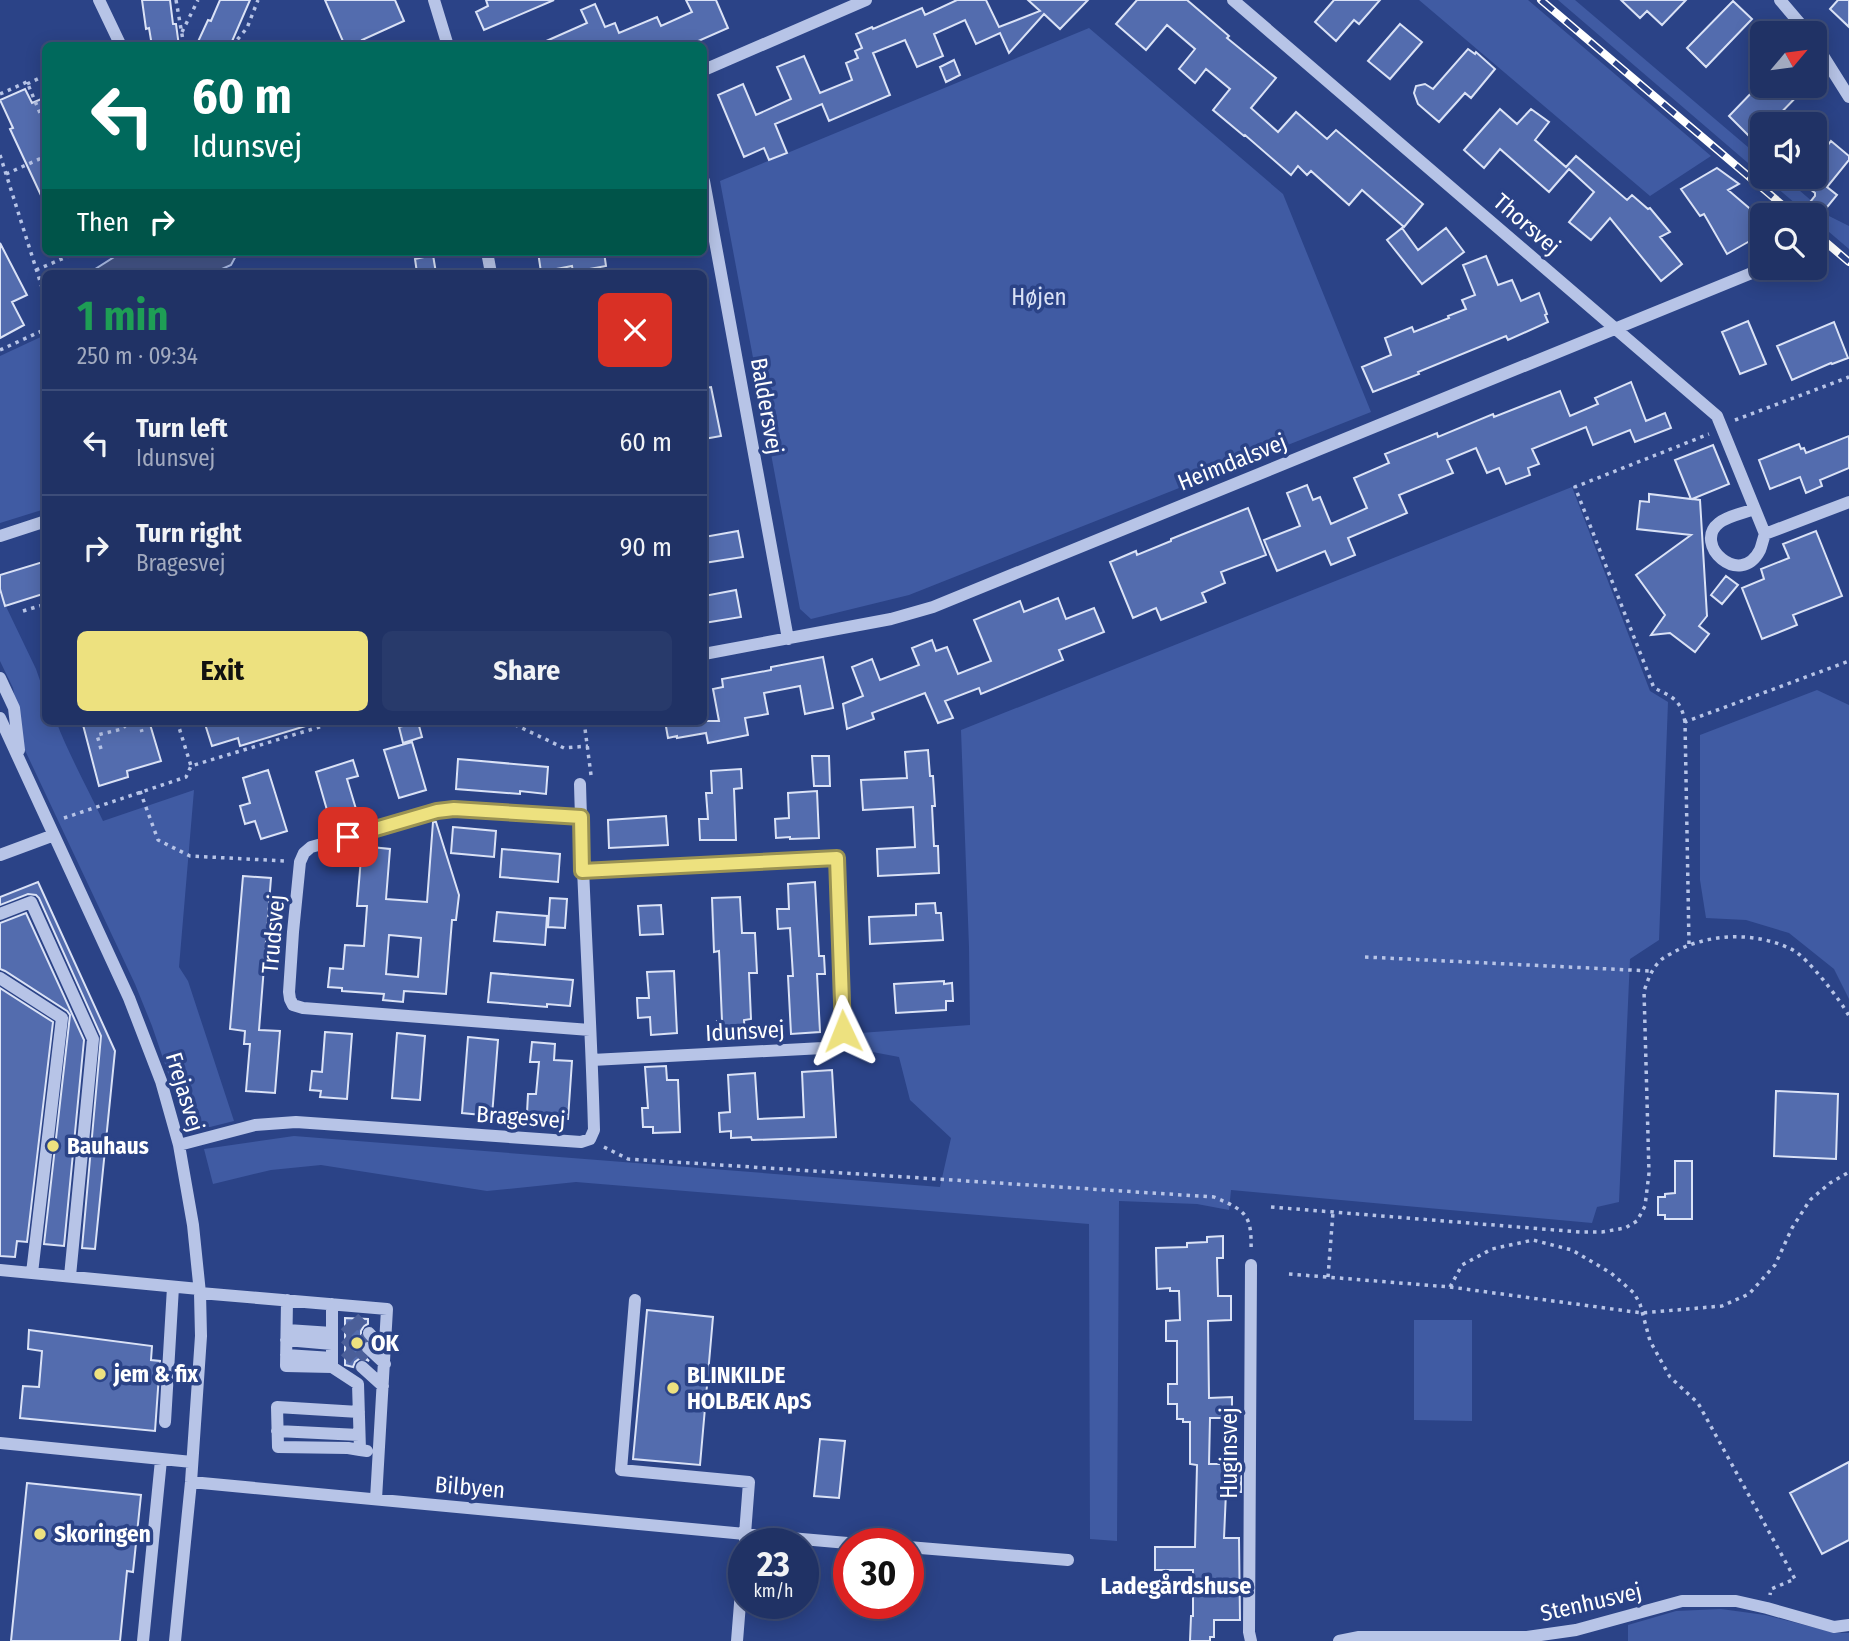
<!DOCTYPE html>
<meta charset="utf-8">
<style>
body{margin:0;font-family:"Fira Sans Condensed",sans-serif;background:#283a6b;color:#f1f3f6;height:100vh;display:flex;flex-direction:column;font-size:26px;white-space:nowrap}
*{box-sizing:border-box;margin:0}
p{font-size:23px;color:#a2aabf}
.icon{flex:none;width:38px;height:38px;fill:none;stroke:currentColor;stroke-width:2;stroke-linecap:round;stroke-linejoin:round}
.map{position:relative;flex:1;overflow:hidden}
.drawer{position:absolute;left:42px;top:270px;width:665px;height:455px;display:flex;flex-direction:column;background:#203265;border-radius:10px;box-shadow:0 4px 18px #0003,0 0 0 2px #3d4d79}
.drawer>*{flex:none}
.banner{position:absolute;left:42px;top:42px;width:665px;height:214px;border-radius:10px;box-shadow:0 4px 18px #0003,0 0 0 2px #3d4d79;background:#00695c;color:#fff;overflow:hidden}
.needle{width:46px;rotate:61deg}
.fabs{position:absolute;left:1750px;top:21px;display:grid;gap:14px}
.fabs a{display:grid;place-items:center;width:77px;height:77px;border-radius:10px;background:#203265;box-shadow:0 4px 18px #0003,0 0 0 2px #3d4d79;font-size:35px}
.speed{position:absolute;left:728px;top:1528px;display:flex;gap:14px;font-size:35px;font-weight:700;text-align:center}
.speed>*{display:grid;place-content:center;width:91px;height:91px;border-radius:50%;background:#203265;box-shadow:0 4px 18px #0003,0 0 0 2px #3d4d79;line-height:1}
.speed small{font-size:18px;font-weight:400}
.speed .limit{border:10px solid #d22;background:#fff;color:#111}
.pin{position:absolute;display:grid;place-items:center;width:60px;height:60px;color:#fff;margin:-30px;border-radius:14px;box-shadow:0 4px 10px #0006}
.me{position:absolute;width:77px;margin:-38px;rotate:358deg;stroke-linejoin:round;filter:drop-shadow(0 0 5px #0008)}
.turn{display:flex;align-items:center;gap:24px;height:147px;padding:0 35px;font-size:32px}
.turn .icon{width:91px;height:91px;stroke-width:2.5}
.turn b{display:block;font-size:49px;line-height:60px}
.then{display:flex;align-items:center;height:66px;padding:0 35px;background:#0003;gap:14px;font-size:26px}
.round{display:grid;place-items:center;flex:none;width:74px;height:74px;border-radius:10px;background:#283a6b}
.head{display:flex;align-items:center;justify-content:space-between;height:119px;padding:0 35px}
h1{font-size:42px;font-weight:700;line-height:52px;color:#1e9e55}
.button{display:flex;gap:14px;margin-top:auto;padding:14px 35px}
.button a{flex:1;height:80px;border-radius:10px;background:#ede17f;color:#111;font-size:28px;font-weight:700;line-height:80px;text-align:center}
.button a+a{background:#283a6b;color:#f1f3f6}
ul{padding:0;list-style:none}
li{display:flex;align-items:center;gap:21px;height:105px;padding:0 35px;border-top:2px solid #3d4d79}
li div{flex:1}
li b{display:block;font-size:26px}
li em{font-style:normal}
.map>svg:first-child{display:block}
.green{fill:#405ba3}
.water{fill:#435486;stroke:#acbde7;stroke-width:2}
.building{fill:#536cae;stroke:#dae2f6;stroke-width:2;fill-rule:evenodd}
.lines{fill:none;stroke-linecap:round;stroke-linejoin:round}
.minor-tunnel{stroke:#4b5f99;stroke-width:12;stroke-dasharray:12 6;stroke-linecap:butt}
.path{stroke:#b7c4e7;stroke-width:3.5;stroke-dasharray:3.5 5;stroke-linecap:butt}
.minor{stroke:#b7c4e7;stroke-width:12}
.rail-casing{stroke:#fff;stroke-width:8}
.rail{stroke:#2b4387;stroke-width:5;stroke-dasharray:16;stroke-linecap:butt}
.route-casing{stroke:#9a9253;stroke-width:18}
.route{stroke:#ede17f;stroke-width:12}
.poi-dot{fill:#ede17f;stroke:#2b4387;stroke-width:2.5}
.labels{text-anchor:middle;stroke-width:7;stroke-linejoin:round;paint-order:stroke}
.street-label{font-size:23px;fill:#fff;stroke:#2b4387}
.park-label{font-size:23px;fill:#dae2f6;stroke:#2b4387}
.poi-label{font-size:23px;font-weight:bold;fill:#fff;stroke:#2b4387;text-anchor:start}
.neighbourhood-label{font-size:24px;font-weight:bold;fill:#fff;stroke:#2b4387}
</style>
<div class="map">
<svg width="1849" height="1641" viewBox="0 0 1849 1641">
<rect width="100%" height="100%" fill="#2b4387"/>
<path class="green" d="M1419,0h109l183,156 -61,40z
M1558,0h17l187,159v16z
M1089,28l194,166 88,218 -462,183 -98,24 -11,-10 -80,-428z
M1764,177h20l45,39 20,10v23l-34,-29v-5h-6z
M45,335v174l-45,14v-167z
M1572,487l78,204 18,11 -9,238 -29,19 -11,243 -22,5 -5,16 -361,-33 -2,20 -32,-6 -78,-3 -2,340 -27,-2 -1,-315 -513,-42 -89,9 -166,-26 -50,5 -58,14 -9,-35 90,-13 646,51 11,-49 -41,-38 -11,-43 -37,-7 -2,-17 110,-8 -1,-78 -8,-217z
M0,594l36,75 9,26 1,26h10c13,34 31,66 47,100l91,-31 -15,177 9,14 46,140 -24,6h-15l-13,-13 -30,-88 -17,-42 -112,-238 -10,-58 -13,-27z
M1817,690l32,15v294l-15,-30 -45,-36 -43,-13 -40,-2 -6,-38v-145z
M1414,1320h58v101l-58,-1z
M1721,1609l44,6 71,18h13v8h-221v-16l48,-14z"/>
<path class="water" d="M122,252h116l-7,13 -18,8h-124z"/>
<path class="building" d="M142,0h28l3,24h3l3,22h-27l-3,-18 -3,1z
M220,0h30l-20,46h-34l12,-26 3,1z
M325,0h70l9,21 -42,19 3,6h-20z
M486,0h68l-70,30 -8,-18 12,-6z
M686,0h30l12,28 -41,18h-152l52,-23 -6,-13 14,-6 10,23 10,-4 4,10 38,-16 4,9 31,-14z
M957,0h29l13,27 41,-16 -12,-11h60l-28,29 -16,-15 -35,39 -9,-20 -24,11 -11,-24 -31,14 9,22 -26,11 -12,-27 -32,13 17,42 -61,26 -7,-17 -47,20 12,29 -18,7 -5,-12 -20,9 -26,-62 25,-11 13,31 35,-16 -14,-32 27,-11 16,37 32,-13 -6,-17 12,-5 -3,-7 7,-3 -6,-14 16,-7 1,2 49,-21 3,7z
M1137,0h50l42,36 -2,2 49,40 -25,30 27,24 18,-20 31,27 9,-9 87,74 -19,23 -42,-37 -13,15 -38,-34 -4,4 -9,-9 -7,9 -46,-40 -1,1 -31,-26 17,-21 -24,-20 -11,14 -16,-14 16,-20 -28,-24 -21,25 -30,-26z
M1334,0h46l-21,24 -5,-4 -18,21 -21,-19z
M1621,0h65l-24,25 -15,-14 -7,7z
M1838,0h11v27l-19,-18z
M1733,1l19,18 -46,48 -19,-19z
M1400,24l22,18 -32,37 -22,-18z
M1468,49l7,5 1,-2 19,17 -24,29 -6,-5 -26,29 -21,-18 -4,-11 2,-7 9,-2 8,5z
M954,60l6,15 -14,7 -6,-15z
M1758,86h49l-37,38h-8v25l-33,-33z
M25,89l7,14 14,-6v109l-36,-77 3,-1 -13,-28z
M1500,109l17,15 14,-15 18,13 -14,18 31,27 10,-11 51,44 5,-5 16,14 2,-1 20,24 -10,5 22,27 -21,17 -51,-63 -19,22 -22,-18 25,-30 -25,-23 -20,23 -49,-43 -16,19 -20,-18z
M1831,141l18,15v4l-22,27 10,8 -14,17 -13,-10 5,-6v-3l-20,-16h20v-15z
M1717,168l22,16 -11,6 34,29v15l-35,20 -23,-40 -4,2 -19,-27z
M1402,228l16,22 28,-22 18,24 -42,32 -35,-44z
M0,243l27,52 -15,7 12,23 -24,13z
M538,252h66l2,14 -33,6 -1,-6 -31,6z
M433,255l3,18h-19l-2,-14z
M1486,256l12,29 14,-5 9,21 18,-8 8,21 -2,1 3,7 -40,18 -2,-4 -88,36 1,2 -46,18 -11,-25 29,-12 -6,-17 27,-11 2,5 35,-14 -1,-2 18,-7 -4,-9 13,-5 -12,-30z
M1748,321l18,43 -26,10 -18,-42z
M1834,322l14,36 -16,6 -1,-1 -39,17 -15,-34z
M1631,382l15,39 19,-8 6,15 -36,14 -5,-12 -37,15 -7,-18 -54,22 7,15 -11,4 2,7 -24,9 -7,-16 -12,5 -11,-25 -29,12 6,13 -54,22 8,18 -59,25 7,17 -24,10 -6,-14 -48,20 -13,-31 36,-14 -13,-33 20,-8 6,15 7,-3 11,27 36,-16 -13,-30 35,-15 -4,-9 52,-21 1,4 55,-23 1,3 66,-26 10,25 28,-12 -3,-6z
M711,387l10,49 -17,3v-51z
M1849,436v32l-29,12 2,6 -16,7 -6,-16 -30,12 -11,-29 40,-16 2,5 3,-1 2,5z
M1713,445l16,39 -37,15 8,1 7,116 -8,10 10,8 -14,18 -25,-19 -19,2 14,-20 -29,-40 55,-40 -54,-6 3,-28 9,1v-8l42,5 -16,-39z
M1248,508l18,47 -45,17 4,11 -23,10 4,9 -45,18 -5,-12 -23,10 -23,-56 26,-11 1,4 34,-14v-2z
M738,531l5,26 -39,6v-26z
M1816,531l26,65 -49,19 4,10 -35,14 -20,-51 22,-9 -3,-10 28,-11 -6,-14z
M46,561v32l-41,13 -5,-17v-14z
M1726,576l12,9 -16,19 -11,-9z
M736,590l5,27 -37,6v-27z
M1058,598l8,21 28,-11 10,24 -45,18 4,10 -82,34 -2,-6 -34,13 8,17 -15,5 -13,-30 -53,20 2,6 -27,10 -4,-25 20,-8 -11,-29 20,-8 8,21 39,-15 -7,-17 20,-8 4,11 11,-4 11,27 33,-13 -17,-41 46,-19 4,11z
M823,657l10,51 -28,6 -5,-28 -36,7 4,21 -23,4 3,17 -40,8 -2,-10 -29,5v-2l-9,2 -3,-17h54l-6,-32 10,-2 -1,-8 49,-9v-3z
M82,721h67l12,40 -34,10 1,6 -29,9z
M215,721h94v4l-69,21 -2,-8 -26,8 -7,-22z
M418,722l4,15 -19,6 -4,-16z
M412,742l14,48 -27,8 -15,-48z
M928,750l2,26h3l2,30h-3l2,40h4l1,27 -61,3 -1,-27 38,-2 -2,-40 -50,3 -2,-30 46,-2 -2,-26z
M812,756h17l1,30h-16z
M458,759l90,8 -2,27 -26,-3v3l-64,-5z
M353,760l5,16 -11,3 9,30 -27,8 -13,-45z
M741,769l1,19 -8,1 2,51h-36l-1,-21h9l-2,-26h6l-1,-22z
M268,770l19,61 -26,8 -6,-18 -10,3 -5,-18 10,-3 -7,-25z
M817,791l2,47 -29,1v-2l-14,1 -1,-19 14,-1 -1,-25z
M666,816l2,29 -59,3 -1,-28z
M433,822h3l23,73 -3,25h-4l-6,74 -42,-3 -1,11 -20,-2 1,-6 -42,-3v-3l-14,-1 2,-19 13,1 2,-24 19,1 3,-40h-10l5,-60 28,3 -4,50 41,3zM389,935l32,3 -3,39 -32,-3z
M453,827l43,4 -2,26 -43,-4z
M502,849l58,5 -2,28 -58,-5z
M243,876l28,2 -12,152 21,1 -5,62 -29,-2 4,-47h-6l1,-13 -15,-2z
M38,882l77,169 -20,198 -13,-1 19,-212 -62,-138 -3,-3 -8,-1 -28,11v-8z
M815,882l4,74h5l1,18h-8l3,58 -29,2 -3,-58h5l-3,-48 -12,1 -1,-20h12l-1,-25z
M740,897l2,36h13l2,40h-8l2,46 -7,1 1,18 -26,2 -2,-19h5l-3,-70 -5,1 -2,-54z
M550,898l17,1 -2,29 -17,-1z
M935,903l1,10h5l2,27 -73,4 -1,-27 47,-2v-11z
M661,905l2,29 -23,1 -2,-29z
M497,912l50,4 -2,29 -51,-4z
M26,913l58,127 -20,206 -20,-2 26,-229 -3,-4 -62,-40 -5,-2v-46z
M674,971l3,62 -26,2 -1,-18 -12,1 -1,-20h12l-2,-26z
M491,973l82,7 -3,26 -23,-2v3l-59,-5z
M944,981v3l8,-1 1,18h-7v9l-50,3 -2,-29z
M0,988l53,34 -26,220 -10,-1 -2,16 -15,-1z
M325,1032l27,2 -5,65 -27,-2 1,-6 -11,-1 2,-19 10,1z
M397,1033l28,3 -5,64 -28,-2z
M468,1037l30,3 -6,76 -30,-3z
M532,1042l23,2 -1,16 18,1 -4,58 -27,-2v-3l-14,-1 1,-19h8l3,-32h-9z
M666,1066l1,14h11l2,52 -27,1v-6h-10l-1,-19h6l-3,-41z
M832,1070l4,67 -84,3 -1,-3 -20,1v-7l-11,1 -1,-19 11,-1 -2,-37 27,-2 3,46 46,-2 -2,-45z
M1776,1091l62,3 -2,65 -62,-3z
M1675,1161h17v58h-27v-4h-7v-18h7v-3l10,-1z
M1223,1236v22h-6l1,38h13v24l-23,1 1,77 23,-1v21h-22l-1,46h32v28h-15l-2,46h15l1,82h-26v17h-4v4h-20l1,-25h2v-46h-38v-23h40l2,-82 -7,-1v-42h-7v-3h-6v-15h-9v-20h9v-43h-11v-20l14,-1 -1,-29h-9v-3l-13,1 -1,-41 31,-1v-4l20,-1v-5z
M647,1310l66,7 -13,148 -67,-6z
M345,1318l23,1v5l-4,2 -3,5v4l3,5 -5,7 3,7 7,7 -6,-3 -4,1 -4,3 -2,5 -8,-2z
M29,1330l123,16 -1,14 9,1 -5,70 -135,-13 3,-32 16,1 3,-36 -14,-2z
M820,1439l25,2 -6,57 -25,-2z
M1849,1462v78l-27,14 -32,-61z
M27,1483l114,12 -8,77 -6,-1 -7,70h-109z"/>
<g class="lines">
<path class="minor-tunnel" d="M354,1318l15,15
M345,1325l23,23
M345,1338l24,22
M345,1351l17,16"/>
<path class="path" d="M176,0l8,46
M182,32l16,-32
M232,46l15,-18 11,-28
M27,84l19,-9
M0,94l27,-12 18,43 1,6
M0,155l46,145
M6,174l40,-18
M36,270l42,-18
M0,350l46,-21
M1735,420l114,-43
M23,611l23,-7
M139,721l3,11
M177,721l14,45 148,-45
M507,721l57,27 24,-2
M584,721l7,54
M1685,722c-4,-22 -12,-25 -31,-34l-79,-201 134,-53
M101,749l-4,-14 25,-6 8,-8
M140,791l18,49 32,16 95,5
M64,818l122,-41 5,-11
M1689,944l-4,-222 164,-61
M1365,957l286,14
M604,1147l24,12 586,38c33,14 38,18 37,55
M1271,1207l309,25h22l23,-4 12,-7 8,-15 4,-33 -5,-182c4,-11 7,-21 15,-29 3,-4 8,-6 13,-9 36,-20 84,-22 121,-3 15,8 48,51 56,66
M1289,1274l161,13 192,26 80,-7 27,-12 26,-29 17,-37 18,-28 20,-17 19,-11
M1328,1277l5,-65
M1450,1287l12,-22 30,-16 41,-9 39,10 39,23 23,20 6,11 10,37 20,36 28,26 97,176 -24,10 -1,6"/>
<path class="minor" d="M99,0l22,46
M434,0l14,46
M1233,0l484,416 48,118 84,-32
M1780,0l28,33
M1815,43l34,54
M704,70l162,-70
M704,181l84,458
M487,252l4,21
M1754,509c-10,4 -27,7 -35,14 -27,21 21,66 41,27 2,-5 3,-11 5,-16
M0,536l46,-15
M704,654l187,-35 42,-12 831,-339
M0,678l14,30 5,42
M0,718l129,280 32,83 18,64 14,80 7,68 1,43 -10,146 -16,159
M581,817l-136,-7 -134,37 -7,6 -4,9 -7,70 -4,60 1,7 3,6 10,3 287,22
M0,855l54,-20
M582,871l255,-13 6,173 -8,11 -12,6 -231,12
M0,914l31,-12 62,137 -23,237
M0,978l62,40 -30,255
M179,1145l76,-20 41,-3 285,20 9,-3 4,-9c-3,-116 -11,-231 -14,-346
M0,1270l199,19
M200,1293l187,16 -11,190
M287,1300l-1,66 46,1
M635,1300l-14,170 128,12 -4,52 114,10
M332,1304v63l26,17 2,66 7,1
M287,1330l45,3
M369,1333l16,18
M286,1340l46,4
M368,1348l17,16
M286,1355l46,3
M362,1367l21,19
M359,1412l-82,-5 1,40 70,1 12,2
M165,1422l8,-135
M277,1431l82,4
M0,1443l192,19
M191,1482l554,52v10
M908,1547l160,13
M143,1641l18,-181
M737,1641l7,-87
M1251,1641l-2,-9 2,-367
M1339,1641l20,-4h168l49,-7 106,-29h54l31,7 67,19 15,-2"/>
<g class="rail-casing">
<path id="rail" d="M1541,0l253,215
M1815,233l34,29"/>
</g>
<use href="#rail" class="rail"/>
</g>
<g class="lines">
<g class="route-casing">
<path id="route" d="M348,837l89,-26 17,-2 127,8 1,54 255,-13 6,173"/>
</g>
<use href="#route" class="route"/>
</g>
<g class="poi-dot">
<circle cx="53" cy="1146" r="7"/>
<circle cx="357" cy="1343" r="7"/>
<circle cx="100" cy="1374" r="7"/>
<circle cx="673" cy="1388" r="7"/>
<circle cx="40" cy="1534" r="7"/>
</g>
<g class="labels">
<g class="street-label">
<text transform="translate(1527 224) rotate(41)" y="8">Thorsvej</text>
<text transform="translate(767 406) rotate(80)" y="8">Baldersvej</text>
<text transform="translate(1232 462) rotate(-22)" y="8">Heimdalsvej</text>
<text transform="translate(273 934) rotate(-85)" y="8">Trudsvej</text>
<text transform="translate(745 1031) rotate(-3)" y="8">Idunsvej</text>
<text transform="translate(185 1092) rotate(73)" y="8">Frejasvej</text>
<text transform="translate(521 1117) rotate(4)" y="8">Bragesvej</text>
<text transform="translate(1229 1453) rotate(-90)" y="8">Huginsvej</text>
<text transform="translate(470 1487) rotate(5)" y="8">Bilbyen</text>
<text transform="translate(1591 1602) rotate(-13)" y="8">Stenhusvej</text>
</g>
<g class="park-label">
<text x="1039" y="305">Højen</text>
</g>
<g class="poi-label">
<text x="67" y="1154">Bauhaus</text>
<text x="371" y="1351">OK</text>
<text x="114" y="1382">jem &amp; fix</text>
<text x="687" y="1383">BLINKILDE<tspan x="687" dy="26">HOLBÆK ApS</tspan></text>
<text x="54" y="1542">Skoringen</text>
</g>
<g class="neighbourhood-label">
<text x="1176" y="1594">Ladegårdshuse</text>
</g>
</g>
</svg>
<div class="fabs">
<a><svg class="needle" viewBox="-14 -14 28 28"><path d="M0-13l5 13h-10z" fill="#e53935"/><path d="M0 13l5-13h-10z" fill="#a2aabf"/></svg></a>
<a><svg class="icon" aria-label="sound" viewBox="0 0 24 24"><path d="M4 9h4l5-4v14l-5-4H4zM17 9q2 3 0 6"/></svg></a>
<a><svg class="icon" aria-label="search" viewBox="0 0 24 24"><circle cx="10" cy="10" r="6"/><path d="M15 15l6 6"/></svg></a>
</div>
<div class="speed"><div>23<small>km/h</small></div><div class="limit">30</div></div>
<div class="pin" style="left:348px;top:837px;background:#d93025"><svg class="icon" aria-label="arrive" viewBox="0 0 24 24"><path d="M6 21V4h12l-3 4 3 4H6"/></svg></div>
<svg class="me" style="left:843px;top:1031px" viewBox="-20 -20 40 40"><path d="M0-17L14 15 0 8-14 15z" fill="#ede17f" stroke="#fff" stroke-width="4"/></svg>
<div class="banner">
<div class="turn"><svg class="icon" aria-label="left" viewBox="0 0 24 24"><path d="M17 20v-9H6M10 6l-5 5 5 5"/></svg><div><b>60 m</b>Idunsvej</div></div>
<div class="then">Then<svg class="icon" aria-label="right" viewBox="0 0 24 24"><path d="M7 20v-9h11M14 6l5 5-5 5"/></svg></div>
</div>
<section class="drawer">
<div class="head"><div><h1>1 min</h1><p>250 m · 09:34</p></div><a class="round" style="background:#d93025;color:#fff"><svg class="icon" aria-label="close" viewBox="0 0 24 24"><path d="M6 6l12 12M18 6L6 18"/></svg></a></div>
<ul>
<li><svg class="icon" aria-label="left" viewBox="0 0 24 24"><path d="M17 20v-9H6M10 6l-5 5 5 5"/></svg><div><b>Turn left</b><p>Idunsvej</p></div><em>60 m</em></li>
<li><svg class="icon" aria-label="right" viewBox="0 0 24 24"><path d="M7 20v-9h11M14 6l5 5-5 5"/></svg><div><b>Turn right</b><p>Bragesvej</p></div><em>90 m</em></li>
</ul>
<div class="button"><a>Exit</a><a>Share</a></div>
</section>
</div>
